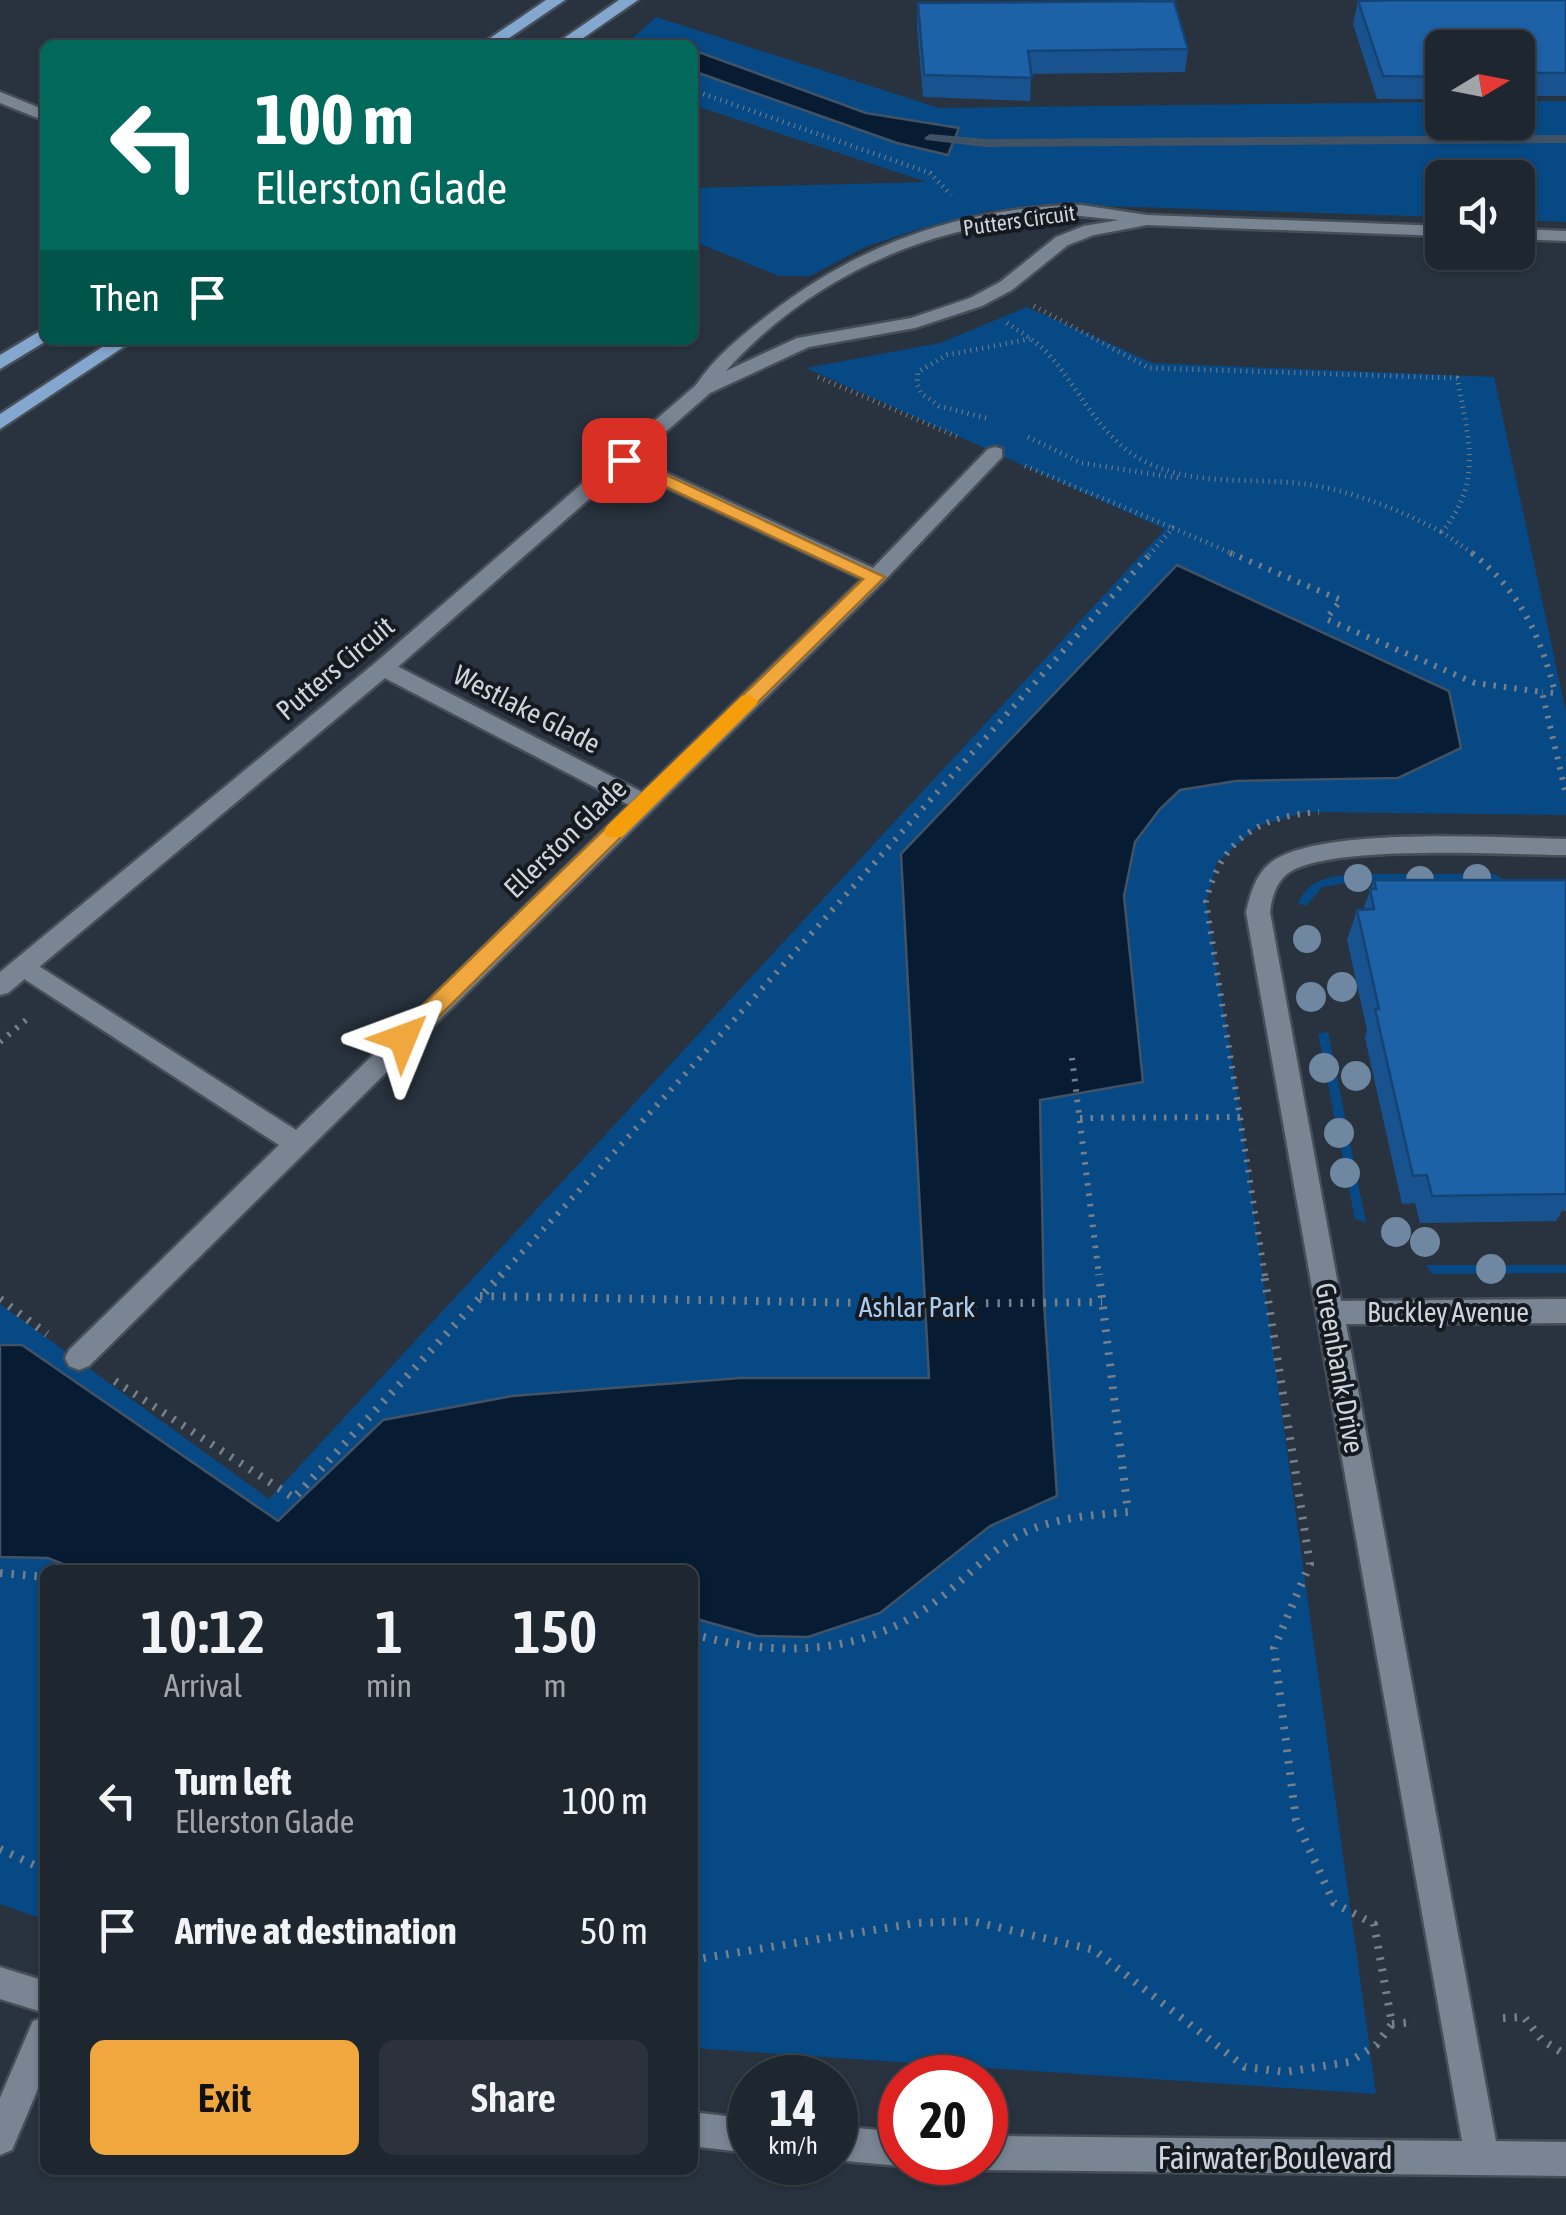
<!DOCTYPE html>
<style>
body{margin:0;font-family:"Asap Condensed",sans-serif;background:#2b323b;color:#f1f3f6;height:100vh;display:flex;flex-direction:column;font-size:38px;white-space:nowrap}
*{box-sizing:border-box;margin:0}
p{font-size:32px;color:#a1a5aa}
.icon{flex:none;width:55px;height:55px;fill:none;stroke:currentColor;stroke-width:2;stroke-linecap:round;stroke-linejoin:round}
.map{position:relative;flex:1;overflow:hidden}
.details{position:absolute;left:40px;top:1565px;width:658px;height:610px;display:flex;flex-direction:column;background:#1e262f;border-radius:15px;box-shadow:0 2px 8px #0004,0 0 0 2px #3c434b}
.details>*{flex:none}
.guide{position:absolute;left:40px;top:40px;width:658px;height:305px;border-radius:15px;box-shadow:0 2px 8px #0004,0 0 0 2px #3c434b;background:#00695c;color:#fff;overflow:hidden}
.needle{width:65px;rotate:80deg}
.fabs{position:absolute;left:1425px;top:30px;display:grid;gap:20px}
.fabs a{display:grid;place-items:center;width:110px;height:110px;border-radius:15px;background:#1e262f;box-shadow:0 2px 8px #0004,0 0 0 2px #3c434b;font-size:50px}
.speed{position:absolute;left:728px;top:2055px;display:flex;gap:20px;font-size:50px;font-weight:700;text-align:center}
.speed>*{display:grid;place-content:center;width:130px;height:130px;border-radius:50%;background:#1e262f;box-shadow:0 2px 8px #0004,0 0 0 2px #3c434b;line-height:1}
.speed small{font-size:25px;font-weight:400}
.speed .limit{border:15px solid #d22;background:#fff;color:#111}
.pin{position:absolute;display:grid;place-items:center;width:85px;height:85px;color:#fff;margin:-42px;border-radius:20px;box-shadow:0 5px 15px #0006}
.me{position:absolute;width:110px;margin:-55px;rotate:46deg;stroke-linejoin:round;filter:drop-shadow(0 0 8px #0008)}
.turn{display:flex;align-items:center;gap:35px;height:210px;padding:0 50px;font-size:45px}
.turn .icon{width:130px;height:130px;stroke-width:2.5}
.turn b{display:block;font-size:70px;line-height:85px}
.then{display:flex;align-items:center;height:95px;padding:0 50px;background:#0003;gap:20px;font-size:38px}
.eta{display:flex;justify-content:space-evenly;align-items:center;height:170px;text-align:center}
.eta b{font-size:60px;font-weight:600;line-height:70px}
.primary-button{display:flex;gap:20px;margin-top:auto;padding:20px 50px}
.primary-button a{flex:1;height:115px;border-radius:15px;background:#efa73e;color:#111;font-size:40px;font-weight:600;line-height:115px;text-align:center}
.primary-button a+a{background:#2b323b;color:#f1f3f6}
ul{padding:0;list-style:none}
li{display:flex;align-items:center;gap:30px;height:130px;padding:0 50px}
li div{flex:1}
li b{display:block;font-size:38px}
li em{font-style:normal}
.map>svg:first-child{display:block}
.green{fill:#074985}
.water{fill:#071b32;stroke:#425265;stroke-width:2.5}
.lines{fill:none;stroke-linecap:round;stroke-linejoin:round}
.stream{fill:#425265;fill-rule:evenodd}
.lane-casing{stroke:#464e58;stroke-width:5}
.street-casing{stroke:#464e58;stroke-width:5}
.primary-casing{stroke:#464e58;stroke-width:5}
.path-far2{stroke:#77808a;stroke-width:5;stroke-dasharray:1 5;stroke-linecap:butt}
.path-far1{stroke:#77808a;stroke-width:6;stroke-dasharray:2.5 8;stroke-linecap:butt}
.path{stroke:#77808a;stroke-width:8;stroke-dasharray:2.5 9;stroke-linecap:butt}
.lane{fill:#798593;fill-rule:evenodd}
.street{fill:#798593;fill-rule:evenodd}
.primary{fill:#84a7cf;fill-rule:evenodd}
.tree{fill:#7087a1}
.wall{fill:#19538f}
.building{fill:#1d61a6;stroke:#144474;stroke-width:2.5}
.route{fill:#efa73e;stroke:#9b6d28;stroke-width:2.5}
.slow{fill:#f59e0b}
.labels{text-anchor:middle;stroke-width:8;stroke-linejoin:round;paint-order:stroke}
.far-street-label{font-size:22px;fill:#cdd4dc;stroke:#151a20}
.street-label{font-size:28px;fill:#cdd4dc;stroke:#151a20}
.park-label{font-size:28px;fill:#abccf1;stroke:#151a20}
.near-street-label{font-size:32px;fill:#cdd4dc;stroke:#151a20}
</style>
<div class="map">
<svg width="1566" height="2215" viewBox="0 0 1566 2215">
<rect width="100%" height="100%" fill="#28333f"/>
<path class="green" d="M656,17l283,91 503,-6v20h76v-21h48v121l-48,-2v-42h-76v39l-396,-13 -58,7 -69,18 -54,18 -55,29h-31l-86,-35v-53l234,-6 -234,-77 -1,-60h-67z
M1027,307l126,56 341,14 72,335v103l-261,-3 -47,14 -41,37 -11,39 35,215 135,977 -683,-46 -1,-478h-647v350l-45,-16v-600l269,195 896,-970 -359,-161 134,-25z
M1367,874h128l11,8 -161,1 -23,4 -16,19 -8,-3c13,-29 42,-27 69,-29z
M1328,1032l38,191 -11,-4 -37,-185z
M1426,1265h140v8l-134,1z"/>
<path class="water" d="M693,50l173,63 93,15 -11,27 -51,-12 -204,-72z
M1177,565l272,126 12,57 -63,30 -162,3 -56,9 -20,19 -25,33 -11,54 19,186 -103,18 4,202 13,194 -67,30 -110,87 -72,24 -51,-1 -64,-18 -1,-48h-614l-30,-12 -48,-1v-212h22l256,176 105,-101 129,-24 228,-18h189l-28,-524z"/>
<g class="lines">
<path class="stream" d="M930,134l56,5 580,-4v8l-580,4 -60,-7 -2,-2z"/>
<g class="lane-casing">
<path id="lane" d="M995,447l7,2v8l-119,125 -794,784 -10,4 -10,-4 -4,-8 4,-8 210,-205 -264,-172 -4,-6 4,-6h16l265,169 333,-325 -254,-132 -3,-5 3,-5h16l251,129 220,-213 -246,-115v-8h14l243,112 115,-119z
M45,2017v55l-33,78 -12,5v-57l33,-77z"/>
</g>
<g class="street-casing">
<path id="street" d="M0,92l45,18v11l-45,-18z
M1081,205l66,10 295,11v10l-295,-11 -53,10 -26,10 -56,45 -30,16 -67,22 -106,19 -99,46 -319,280 -383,320 -8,2v-23l375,-309 321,-278c19,-28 45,-49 72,-70 92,-72 195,-108 313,-110zM1081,216l38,4 -35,6 -28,11 -56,45 -30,16 -59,20 -114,20 -71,33c90,-101 221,-154 355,-155z
M1518,229l48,2v10l-48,-2z
M1566,839v16c-59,0 -231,-11 -276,17 -14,9 -18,25 -20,40l71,389 225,-2v24l-220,1 150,817 70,1v34l-581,-6 -12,-5 12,-3v-26l477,5 -216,-1229c4,-17 9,-36 23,-48 45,-39 234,-26 297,-25z
M0,1967l45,14v32l-45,-14z
M692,2112l58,7v34l-58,-7z
M835,2126l65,6v30h8l-8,4 -65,-6z"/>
</g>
<g class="primary-casing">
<path id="primary" d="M546,0h19l-66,45h-19z
M619,0h19l-65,45h-19z
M45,328v12h3l-48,29v-14z
M113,340h21l-134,89v-15z"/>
</g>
<path class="path-far2" d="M692,90l238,83 21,22
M1034,306l115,62 308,10c11,59 27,103 -15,154l33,23
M1007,323c15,10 31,19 43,33 32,36 50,83 96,106 50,25 106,15 159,22 49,7 94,26 137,48
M818,377l140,60
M986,418l-47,-12 -18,-13 -4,-9 1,-12 29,-17 83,-16
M1028,437l53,26 97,15
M1025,466l148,62
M1149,555l24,-27 63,27"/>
<path class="path-far1" d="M1230,553l111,47 -15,19 149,64 67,9 24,102
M1472,553c47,37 69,83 83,140l-13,-1
M0,1042l26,-22
M1072,1058l27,218
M1080,1118l161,-1
M500,1276c221,-237 434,-482 651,-723
M1265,1276l-59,-374c14,-61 51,-86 113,-90"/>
<path class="path" d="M480,1296l445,8 177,-2
M0,1299l47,35
M115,1381l179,117 208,-224
M0,1573l45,4
M692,1634c86,24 174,22 247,-35 29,-22 52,-50 84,-66 33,-16 70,-18 105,-21l-29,-238
M0,1849l45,21
M692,1960l224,-37 56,-2 122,29 151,117 40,5 64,-10 27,-17 16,-21 -18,-100 -40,-21 -38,-83 -22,-172 36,-84 -46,-290
M1503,2018l21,-1 18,23 24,15
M1392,2024l23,-2"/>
<use href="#lane" class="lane"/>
<use href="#street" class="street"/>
<use href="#primary" class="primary"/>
</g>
<g class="tree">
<circle cx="1358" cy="878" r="14"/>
<circle cx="1477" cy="878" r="14"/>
<circle cx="1420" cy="880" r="14"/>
<circle cx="1307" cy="939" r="14"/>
<circle cx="1342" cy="987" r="15"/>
<circle cx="1311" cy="997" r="15"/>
<circle cx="1324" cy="1068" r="15"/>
<circle cx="1356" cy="1076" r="15"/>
<circle cx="1339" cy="1133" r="15"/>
<circle cx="1345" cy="1173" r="15"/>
<circle cx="1396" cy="1232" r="15"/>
<circle cx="1425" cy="1242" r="15"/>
<circle cx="1491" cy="1269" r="15"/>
</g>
<path class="wall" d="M1566,0v96h-48v-48h-76v51h-65l-24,-75 5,-23z
M918,3l270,46 -3,23 -154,2 -1,27 -107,-4 -6,-71z
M1374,880h192v331h-4l-6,10 -136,2 -5,-20 -13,1 -37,-166 2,-8 -20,-90 10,-30h6z"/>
<path class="building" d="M1399,0h167v73h-48v-25h-76v29l-59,-1 -25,-75z
M1174,1l14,48 -160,2 4,27 -108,-3 -6,-72z
M1374,880h192v314l-134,2 -5,-21 -14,1 -38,-167h4l-22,-99 17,-1 -4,-20h6z"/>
<path class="route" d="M624,455l261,122 -474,467h-16l-3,-6 3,-6 468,-453 -246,-115v-8z"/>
<path class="slow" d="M749,694l9,7 -2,4 -134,132h-15l-3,-5 3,-6 135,-130z"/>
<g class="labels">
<g class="far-street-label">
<text transform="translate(1019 220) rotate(-8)" y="8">Putters Circuit</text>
</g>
<g class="street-label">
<text transform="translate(335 668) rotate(-40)" y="10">Putters Circuit</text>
<text transform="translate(527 709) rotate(27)" y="10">Westlake Glade</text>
<text transform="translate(565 838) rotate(-44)" y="10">Ellerston Glade</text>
<text x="1448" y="1322">Buckley Avenue</text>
<text transform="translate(1340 1368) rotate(80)" y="10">Greenbank Drive</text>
</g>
<g class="park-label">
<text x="917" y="1317">Ashlar Park</text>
</g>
<g class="near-street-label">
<text x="1275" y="2169">Fairwater Boulevard</text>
</g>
</g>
</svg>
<div class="fabs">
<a><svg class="needle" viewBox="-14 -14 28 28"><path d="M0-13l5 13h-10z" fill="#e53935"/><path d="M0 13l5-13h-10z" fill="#a1a5aa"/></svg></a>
<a><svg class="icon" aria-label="sound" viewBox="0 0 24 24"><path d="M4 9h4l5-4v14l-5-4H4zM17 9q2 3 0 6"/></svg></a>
</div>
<div class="speed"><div>14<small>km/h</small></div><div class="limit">20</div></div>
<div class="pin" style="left:624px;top:460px;background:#d93025"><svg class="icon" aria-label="arrive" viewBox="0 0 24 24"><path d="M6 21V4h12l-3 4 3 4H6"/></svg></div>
<svg class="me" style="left:403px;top:1038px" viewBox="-20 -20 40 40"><path d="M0-17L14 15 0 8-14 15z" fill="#efa73e" stroke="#fff" stroke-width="4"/></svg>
<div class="guide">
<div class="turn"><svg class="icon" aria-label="left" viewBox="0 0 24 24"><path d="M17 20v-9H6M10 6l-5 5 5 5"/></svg><div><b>100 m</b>Ellerston Glade</div></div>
<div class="then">Then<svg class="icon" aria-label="arrive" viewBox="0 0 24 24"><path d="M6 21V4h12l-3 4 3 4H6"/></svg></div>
</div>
<section class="details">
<div class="eta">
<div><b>10:12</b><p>Arrival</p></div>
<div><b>1</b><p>min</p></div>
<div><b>150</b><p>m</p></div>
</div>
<ul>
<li><svg class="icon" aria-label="left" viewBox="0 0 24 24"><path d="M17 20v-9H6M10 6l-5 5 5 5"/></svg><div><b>Turn left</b><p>Ellerston Glade</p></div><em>100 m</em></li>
<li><svg class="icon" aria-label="arrive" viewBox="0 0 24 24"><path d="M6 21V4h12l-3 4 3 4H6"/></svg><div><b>Arrive at destination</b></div><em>50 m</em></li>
</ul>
<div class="primary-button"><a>Exit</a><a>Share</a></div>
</section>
</div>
